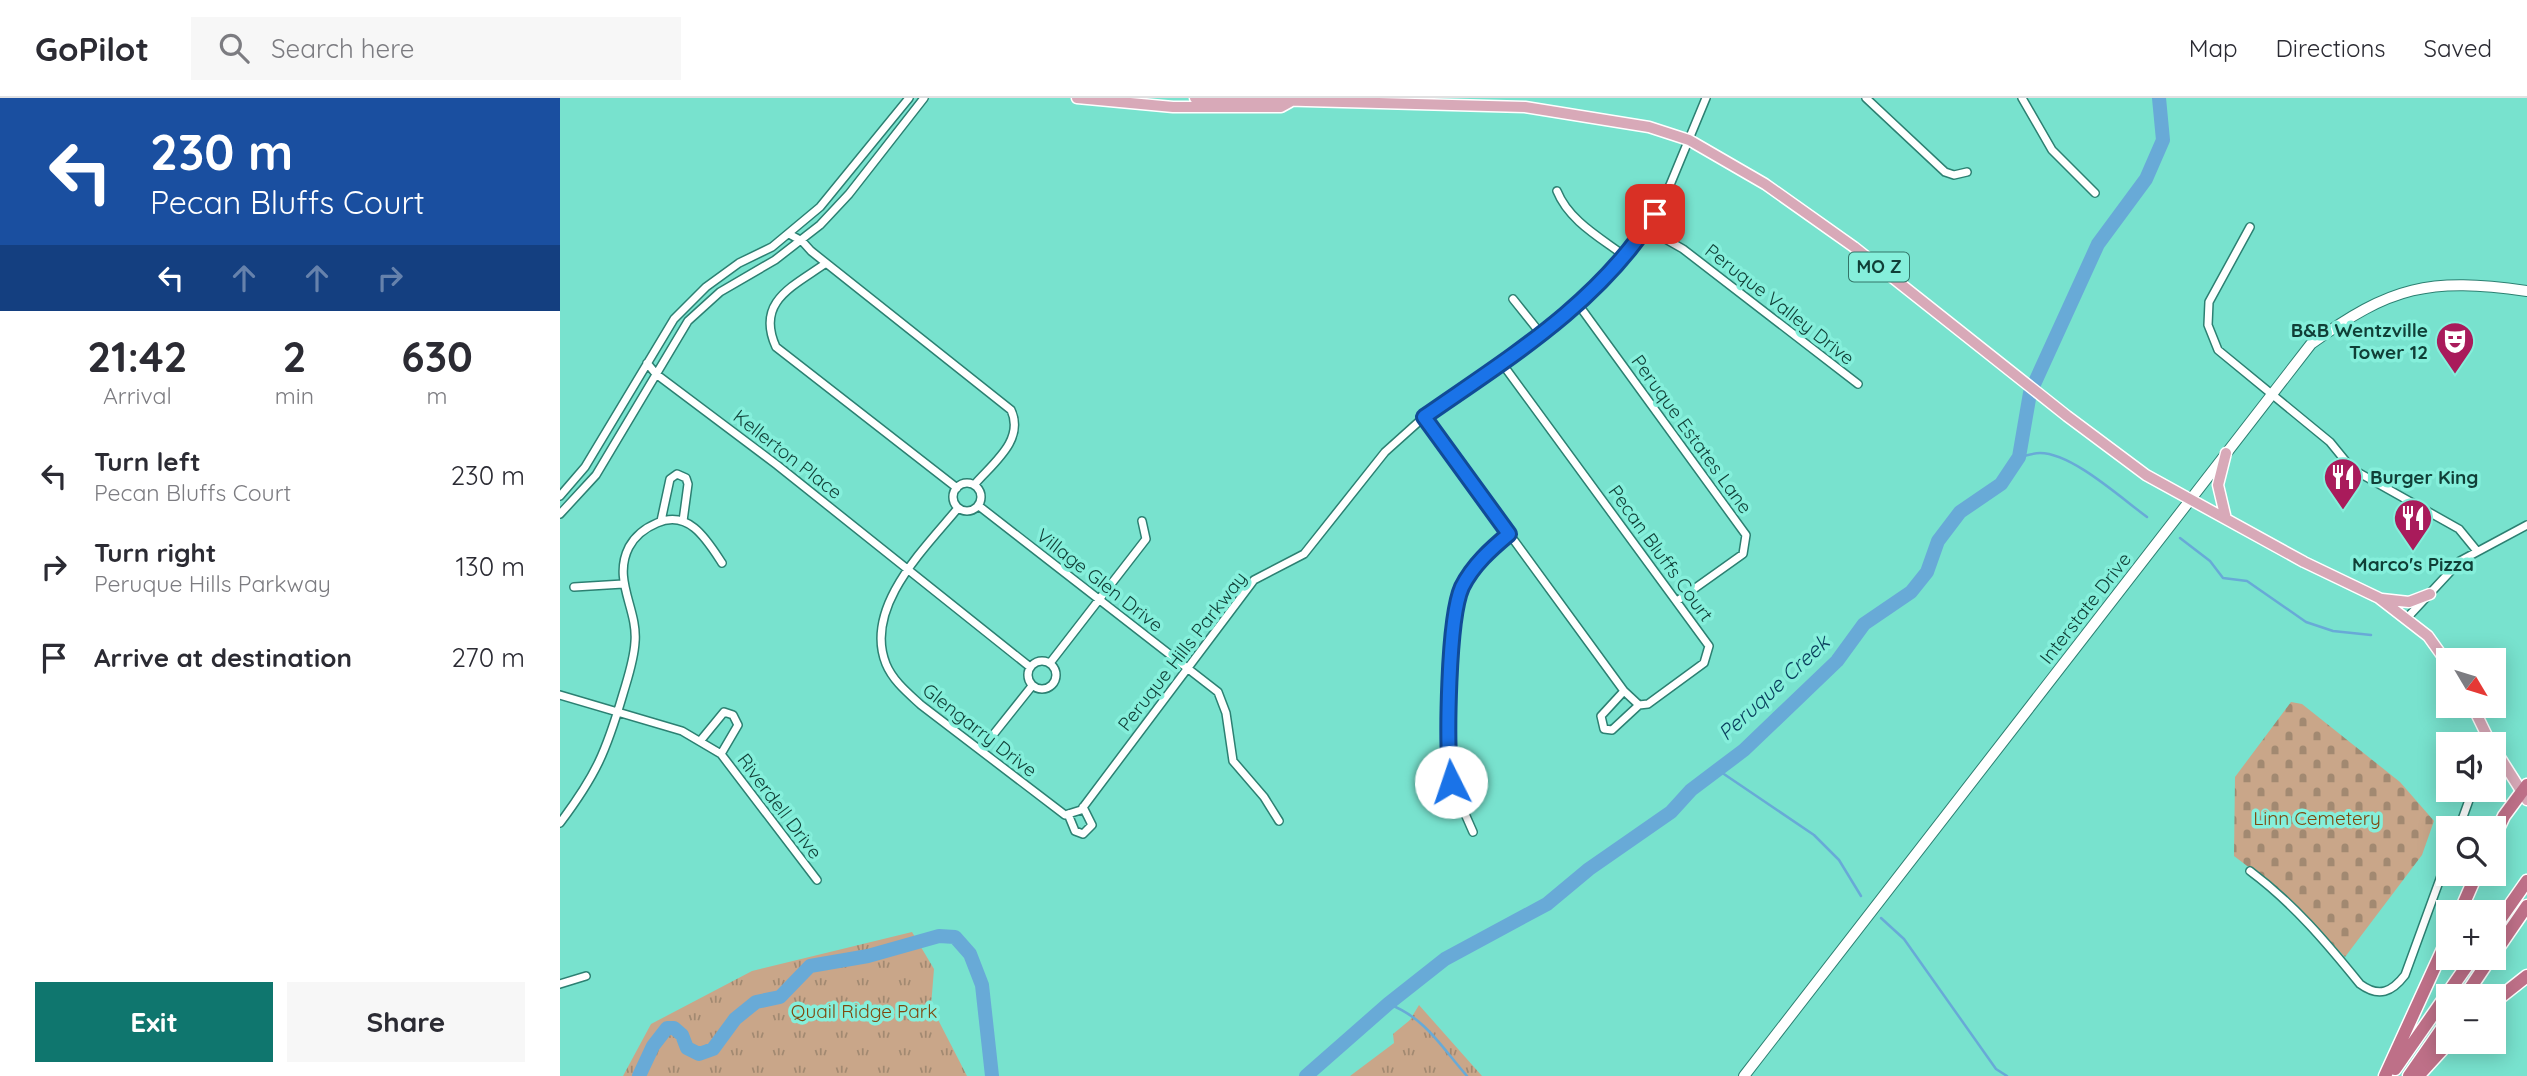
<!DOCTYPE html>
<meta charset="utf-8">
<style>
body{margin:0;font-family:Quicksand,sans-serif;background:#f7f7f7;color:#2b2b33;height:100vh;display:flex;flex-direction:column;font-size:26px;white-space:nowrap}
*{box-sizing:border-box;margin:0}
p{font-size:23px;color:#7c7c81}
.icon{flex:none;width:38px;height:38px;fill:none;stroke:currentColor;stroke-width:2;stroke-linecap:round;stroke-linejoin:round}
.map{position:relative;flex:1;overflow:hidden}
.side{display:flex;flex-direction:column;background:#fff;width:560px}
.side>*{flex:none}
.top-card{background:#1a4fa0;color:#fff;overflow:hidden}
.needle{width:46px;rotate:128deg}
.buttons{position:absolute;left:1876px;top:550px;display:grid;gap:14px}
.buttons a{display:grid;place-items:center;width:70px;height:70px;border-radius:0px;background:#fff;box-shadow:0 4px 18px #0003;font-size:35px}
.pin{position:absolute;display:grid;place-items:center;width:60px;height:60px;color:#fff;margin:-30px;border-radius:14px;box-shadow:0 4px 10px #0006}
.me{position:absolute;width:77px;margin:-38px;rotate:356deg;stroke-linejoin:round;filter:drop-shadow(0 0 5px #0008)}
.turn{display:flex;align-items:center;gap:24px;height:147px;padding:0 35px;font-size:32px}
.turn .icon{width:91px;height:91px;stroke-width:2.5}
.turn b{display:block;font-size:49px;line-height:60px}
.lanes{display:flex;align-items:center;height:66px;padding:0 35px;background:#0003;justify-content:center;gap:35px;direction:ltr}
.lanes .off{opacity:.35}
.eta{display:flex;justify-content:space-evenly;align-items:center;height:119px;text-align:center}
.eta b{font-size:42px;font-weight:700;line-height:49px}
.primary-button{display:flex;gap:14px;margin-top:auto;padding:14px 35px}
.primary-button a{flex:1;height:80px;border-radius:0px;background:#0f766e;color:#fff;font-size:28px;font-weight:700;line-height:80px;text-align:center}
.primary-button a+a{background:#f7f7f7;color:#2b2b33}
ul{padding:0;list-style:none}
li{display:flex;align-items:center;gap:21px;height:91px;padding:0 35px}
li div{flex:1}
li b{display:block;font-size:26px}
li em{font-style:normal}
header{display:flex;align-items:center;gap:42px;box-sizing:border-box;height:98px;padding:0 35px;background:#fff;border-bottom:2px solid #e1e1e2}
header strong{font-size:33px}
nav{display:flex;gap:38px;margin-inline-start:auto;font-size:24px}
.search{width:490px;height:63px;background:#f7f7f7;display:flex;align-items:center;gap:18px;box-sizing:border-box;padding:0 24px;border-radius:0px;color:#7c7c81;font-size:26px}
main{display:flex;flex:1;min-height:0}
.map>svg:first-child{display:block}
.cemetery{fill:url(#cemetery-stones)}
.park{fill:url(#park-tufts)}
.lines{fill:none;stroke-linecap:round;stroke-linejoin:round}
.stream{stroke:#68aad7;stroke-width:2.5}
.river{stroke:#68aad7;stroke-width:14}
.street-casing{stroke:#2c8072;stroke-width:10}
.secondary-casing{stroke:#2c8072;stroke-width:12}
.primary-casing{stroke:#fff;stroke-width:13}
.highway-casing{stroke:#fff;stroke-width:15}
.street{stroke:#fff;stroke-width:7}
.secondary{stroke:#fff;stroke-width:10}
.primary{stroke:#d8a9b8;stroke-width:10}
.highway{stroke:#be7088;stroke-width:12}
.route-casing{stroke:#114b97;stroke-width:18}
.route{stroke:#1a73e8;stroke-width:12}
.labels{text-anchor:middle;stroke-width:7;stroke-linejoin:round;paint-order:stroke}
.shield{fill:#85efdb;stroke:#337468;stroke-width:2}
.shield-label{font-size:18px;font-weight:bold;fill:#103f37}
.street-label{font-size:19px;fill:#103f37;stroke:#85efdb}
.poi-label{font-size:19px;font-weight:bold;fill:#103f37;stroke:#85efdb;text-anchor:end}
.park-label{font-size:19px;fill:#7f480f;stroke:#85efdb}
.water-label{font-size:21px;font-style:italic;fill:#093f5d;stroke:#85efdb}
</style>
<header>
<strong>GoPilot</strong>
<div class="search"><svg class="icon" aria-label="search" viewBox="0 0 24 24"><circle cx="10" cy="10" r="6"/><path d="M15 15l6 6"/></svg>Search here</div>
<nav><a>Map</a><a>Directions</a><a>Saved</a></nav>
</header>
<main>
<section class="side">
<div class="top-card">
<div class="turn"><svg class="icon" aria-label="left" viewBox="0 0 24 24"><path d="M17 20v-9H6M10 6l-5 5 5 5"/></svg><div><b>230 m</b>Pecan Bluffs Court</div></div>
<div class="lanes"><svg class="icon" aria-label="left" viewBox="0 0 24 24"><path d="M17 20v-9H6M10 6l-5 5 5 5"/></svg><svg class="icon off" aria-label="ahead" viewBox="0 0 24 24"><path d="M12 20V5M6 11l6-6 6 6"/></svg><svg class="icon off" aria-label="ahead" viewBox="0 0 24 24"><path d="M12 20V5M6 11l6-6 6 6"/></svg><svg class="icon off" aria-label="right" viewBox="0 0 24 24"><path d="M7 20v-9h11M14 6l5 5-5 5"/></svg></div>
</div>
<div class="eta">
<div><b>21:42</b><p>Arrival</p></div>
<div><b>2</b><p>min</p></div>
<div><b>630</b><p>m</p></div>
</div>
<ul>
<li><svg class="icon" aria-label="left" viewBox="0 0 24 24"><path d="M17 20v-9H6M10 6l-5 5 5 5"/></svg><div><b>Turn left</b><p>Pecan Bluffs Court</p></div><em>230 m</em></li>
<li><svg class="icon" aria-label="right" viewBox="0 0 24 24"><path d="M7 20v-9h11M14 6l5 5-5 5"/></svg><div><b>Turn right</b><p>Peruque Hills Parkway</p></div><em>130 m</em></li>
<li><svg class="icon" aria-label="arrive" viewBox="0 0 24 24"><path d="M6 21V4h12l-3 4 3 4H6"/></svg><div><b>Arrive at destination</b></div><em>270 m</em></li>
</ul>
<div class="primary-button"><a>Exit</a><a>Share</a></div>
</section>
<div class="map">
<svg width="1967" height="978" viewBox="0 0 1967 978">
<defs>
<pattern id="cemetery-stones" width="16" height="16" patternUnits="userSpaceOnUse" patternTransform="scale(1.75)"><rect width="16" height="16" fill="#c9a689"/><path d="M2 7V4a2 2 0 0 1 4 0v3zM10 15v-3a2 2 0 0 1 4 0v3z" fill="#a28971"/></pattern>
<pattern id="park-tufts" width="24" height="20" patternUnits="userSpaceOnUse" patternTransform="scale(1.75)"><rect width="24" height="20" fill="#c9a689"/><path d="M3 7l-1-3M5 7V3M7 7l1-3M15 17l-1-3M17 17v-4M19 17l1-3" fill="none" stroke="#a28971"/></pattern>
</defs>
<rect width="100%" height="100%" fill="#78e2ce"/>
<path class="cemetery" d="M1731,604l11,2 98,78 34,39 -12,34 -77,102 -61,-63 -50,-38 1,-79z"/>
<path class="park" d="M352,834l22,37 -3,37 36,70h-344l28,-52 101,-53z
M859,907l63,71h-132l44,-33 -1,-9 17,-14z"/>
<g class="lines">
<path class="stream" d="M1459,359c6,-1 14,-4 21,-4 32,0 81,45 107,64
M1620,440l30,23 13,17 24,3 59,41 27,9 38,4
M1158,672l96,65 25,25 22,36
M1321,820l23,21 92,130 11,7
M828,906c37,13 54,44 79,72"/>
<path class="river" d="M79,978l14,-30 14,-18h7l8,7 5,13 12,6 14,-5 22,-30 21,-17 24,-5 30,-31 58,-10 71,-20 16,1 15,17 12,31 10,91
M746,978l82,-72 57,-45 102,-55 42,-35 82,-57 20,-22 53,-40 93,-89 27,-37 47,-32 16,-20 11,-31 22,-29 41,-28 18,-27 11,-64 68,-149 48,-65 17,-39 -4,-42"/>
<g class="street-casing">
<path id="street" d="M1306,0l79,74 9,3 13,-3
M1462,0l30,52 43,43
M997,93c12,30 44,47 69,66
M1690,129l-41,75 -1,23 10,25 112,92 22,27 107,60 18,22
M1086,130l37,21 175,135
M229,136l13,7 9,10 200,159c14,30 -18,53 -37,75
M266,165c-32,23 -71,38 -50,84l181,141
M953,201l28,35
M1018,206l168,231 -3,19 -66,47
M87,265l9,11 121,91 253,202
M864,319l200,274 15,14 9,-1 56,-41 5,-17 -208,-284
M393 399a14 14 0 1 1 28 0a14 14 0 1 1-28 0Z
M0,398l25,-29 89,-148 32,-32 33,-24 33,-16 48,-40 89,-109
M419,408l239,186 8,21 7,48 31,36 15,24
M398,410c-32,39 -95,99 -72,156 7,17 22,29 35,41l144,110 16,-5 173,-230 50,-26 81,-102 39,-35 154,-113 42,-39 15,-19 35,-61 36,-87
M0,416l36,-39 92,-154 32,-29 55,-32 45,-35 29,-31 75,-96
M101,423l9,-42 7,-5 9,4 2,6 -5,37
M14,489l49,-3
M1847,520l53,-57 67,-36
M468 577a14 14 0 1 1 28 0a14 14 0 1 1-28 0Z
M490,565l96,-124 -4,-18
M1064,593l-23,25 3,13 8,1 27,-25
M0,597l122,36 39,23 96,126
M141,642l23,-28 9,3 5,10 -17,29
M421,652l51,-64
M508,716l7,17 8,3 9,-9 -9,-18
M0,725c36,-48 46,-71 63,-129 5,-17 11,-34 12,-52 3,-33 -23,-62 -6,-95 6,-11 16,-19 28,-24 32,-14 50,17 65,40
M1899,730l14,-39
M913,734l-22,-50 -3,-19 6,-140c5,-40 25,-64 55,-89
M1690,773c43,32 76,71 110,113 19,14 32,8 45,-9l43,-118
M0,886l26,-8"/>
</g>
<g class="secondary-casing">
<path id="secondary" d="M1184,978l567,-732c80,-58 118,-67 216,-53"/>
</g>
<g class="primary-casing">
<path id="primary" d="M517,0l96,9h108l9,-5
M635,0l330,9 124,20 40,13 76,44 89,63 213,169 79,59 158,87 75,36 49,38 20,28
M1666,355l-8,32 8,34
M1822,501l27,3 21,-8
M1912,607l19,39
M1934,650l33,52"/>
</g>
<g class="highway-casing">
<path id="highway" d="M1934,739l10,-21 23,-31
M1900,814l17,-39
M1934,830l33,-47
M1934,856l33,-48
M1905,898l26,-39
M1934,904l33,-26
M1835,971l78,-112
M1825,978l63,-138
M1849,978l39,-56
M1858,978l32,-35"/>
</g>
<use href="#street" class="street"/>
<use href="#secondary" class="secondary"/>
<use href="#primary" class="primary"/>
<use href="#highway" class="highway"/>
</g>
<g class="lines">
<g class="route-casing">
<path id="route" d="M891,684c-5,-37 -3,-164 11,-195 11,-22 29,-38 47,-53l-85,-117c86,-60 174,-113 231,-203"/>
</g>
<use href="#route" class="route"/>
</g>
<defs>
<g id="theatre-pin" transform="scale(2.0125)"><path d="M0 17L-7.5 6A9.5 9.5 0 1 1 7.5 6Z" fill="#a91b5b" stroke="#85efdb"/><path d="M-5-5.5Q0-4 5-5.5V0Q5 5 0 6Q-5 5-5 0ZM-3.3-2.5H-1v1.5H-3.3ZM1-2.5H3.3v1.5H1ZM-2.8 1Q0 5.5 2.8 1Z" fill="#fff"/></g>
<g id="restaurant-pin" transform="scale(2.0125)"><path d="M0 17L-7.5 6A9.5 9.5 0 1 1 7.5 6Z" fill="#a91b5b" stroke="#85efdb"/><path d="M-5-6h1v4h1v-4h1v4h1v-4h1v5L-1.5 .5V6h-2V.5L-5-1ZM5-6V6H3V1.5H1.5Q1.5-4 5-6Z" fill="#fff"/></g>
</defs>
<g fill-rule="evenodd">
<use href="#theatre-pin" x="1895" y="243"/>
<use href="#restaurant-pin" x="1783" y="379"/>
<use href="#restaurant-pin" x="1853" y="420"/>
</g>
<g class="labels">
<rect class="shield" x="1289" y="154.5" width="60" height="29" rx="5"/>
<g class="shield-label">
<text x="1319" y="175">MO Z</text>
</g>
<g class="street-label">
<text transform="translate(1220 206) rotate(38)" y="7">Peruque Valley Drive</text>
<text transform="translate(1132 336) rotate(54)" y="7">Peruque Estates Lane</text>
<text transform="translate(228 356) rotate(38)" y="7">Kellerton Place</text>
<text transform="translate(1101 455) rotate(54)" y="7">Pecan Bluffs Court</text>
<text transform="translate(540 482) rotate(38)" y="7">Village Glen Drive</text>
<text transform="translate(1525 510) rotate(-52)" y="7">Interstate Drive</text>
<text transform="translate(622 553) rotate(-52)" y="7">Peruque Hills Parkway</text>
<text transform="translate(420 632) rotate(38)" y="7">Glengarry Drive</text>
<text transform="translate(220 708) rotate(53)" y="7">Riverdell Drive</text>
</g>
<g class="poi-label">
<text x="1868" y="239">B&amp;B Wentzville<tspan x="1868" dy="22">Tower 12</tspan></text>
<text x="1810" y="386" text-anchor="start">Burger King</text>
<text x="1853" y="473" text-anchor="middle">Marco's Pizza</text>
</g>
<g class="park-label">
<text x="1757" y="727">Linn Cemetery</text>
<text x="304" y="920">Quail Ridge Park</text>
</g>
<g class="water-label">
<text transform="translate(1214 590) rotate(-43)" y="7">Peruque Creek</text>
</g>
</g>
</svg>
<div class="buttons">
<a><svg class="needle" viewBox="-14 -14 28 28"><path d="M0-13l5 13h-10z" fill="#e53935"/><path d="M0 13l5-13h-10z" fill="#7c7c81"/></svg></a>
<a><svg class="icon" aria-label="sound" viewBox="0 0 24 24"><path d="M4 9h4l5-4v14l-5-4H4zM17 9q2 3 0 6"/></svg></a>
<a><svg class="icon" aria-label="search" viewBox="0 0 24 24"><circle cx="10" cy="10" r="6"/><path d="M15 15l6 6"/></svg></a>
<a>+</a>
<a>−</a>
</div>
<div class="pin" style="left:1095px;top:116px;background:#d93025"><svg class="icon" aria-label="arrive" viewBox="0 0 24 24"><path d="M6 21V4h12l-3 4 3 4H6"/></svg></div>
<svg class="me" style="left:891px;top:684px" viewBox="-20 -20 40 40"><circle r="19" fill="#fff"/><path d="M0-13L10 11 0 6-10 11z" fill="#1a73e8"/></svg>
</div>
</main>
